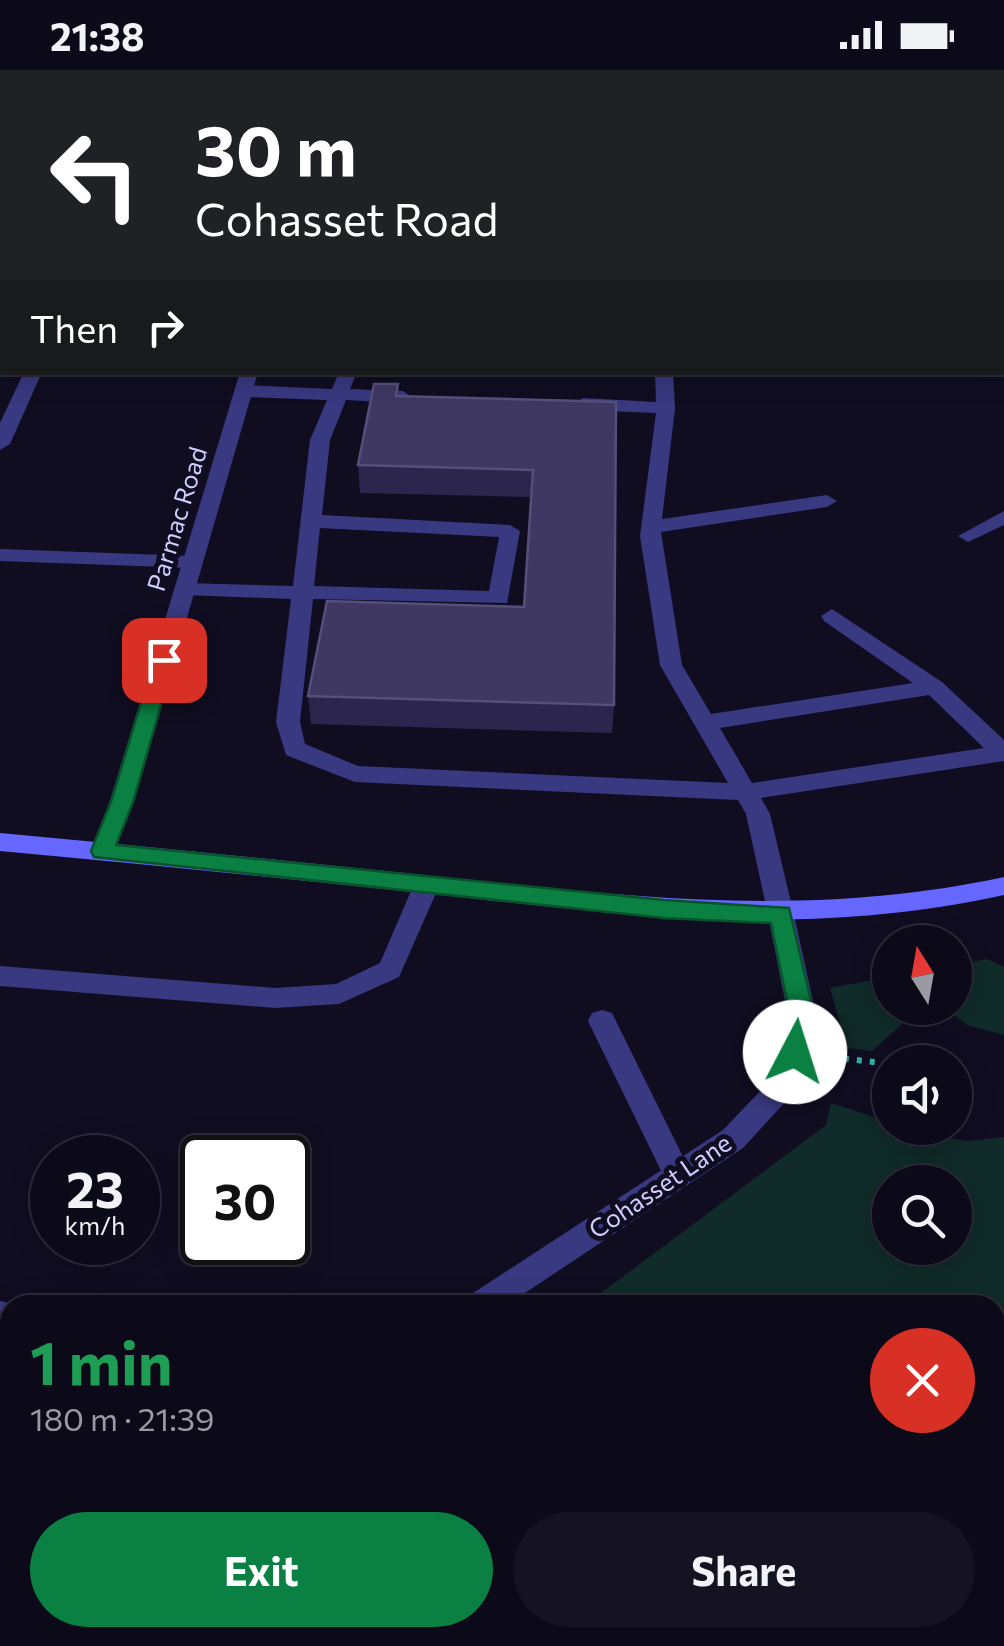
<!DOCTYPE html>
<meta charset="utf-8">
<style>
body{margin:0;font-family:Commissioner,sans-serif;background:#151322;color:#f1f3f6;height:100vh;display:flex;flex-direction:column;font-size:38px;white-space:nowrap}
*{box-sizing:border-box;margin:0}
p{font-size:32px;color:#9a9aa2}
.icon{flex:none;width:55px;height:55px;fill:none;stroke:currentColor;stroke-width:2;stroke-linecap:round;stroke-linejoin:round}
.map{position:relative;flex:1;overflow:hidden}
.sheet{position:absolute;left:0px;top:1225px;width:1005px;height:352px;display:flex;flex-direction:column;background:#0c0a19;border-radius:30px 30px 0 0;box-shadow:0 5px 25px #0003,0 0 0 2px #2c2b38}
.sheet>*{flex:none}
.hud{position:absolute;left:0px;top:0px;width:1005px;height:305px;box-shadow:0 5px 25px #0003,0 0 0 2px #2c2b38;background:#202124;color:#fff;overflow:hidden}
.needle{width:65px;rotate:349deg}
.buttons{position:absolute;left:872px;top:855px;display:grid;gap:20px}
.buttons a{display:grid;place-items:center;width:100px;height:100px;border-radius:50%;background:#0c0a19;box-shadow:0 5px 25px #0003,0 0 0 2px #2c2b38;font-size:50px}
.speed{position:absolute;left:30px;top:1065px;display:flex;gap:20px;font-size:50px;font-weight:700;text-align:center}
.speed>*{display:grid;place-content:center;width:130px;height:130px;border-radius:50%;background:#0c0a19;box-shadow:0 5px 25px #0003,0 0 0 2px #2c2b38;line-height:1}
.speed small{font-size:25px;font-weight:400}
.speed .limit{border:5px solid #111;border-radius:15px;background:#fff;color:#111}
.pin{position:absolute;display:grid;place-items:center;width:85px;height:85px;color:#fff;margin:-42px;border-radius:20px;box-shadow:0 5px 15px #0006}
.me{position:absolute;width:110px;margin:-55px;rotate:5deg;stroke-linejoin:round;filter:drop-shadow(0 0 8px #0008)}
.turn{display:flex;align-items:center;gap:35px;height:210px;padding:0 30px;font-size:45px}
.turn .icon{width:130px;height:130px;stroke-width:2.5}
.turn b{display:block;font-size:70px;line-height:85px}
.then{display:flex;align-items:center;height:95px;padding:0 30px;background:#0003;gap:20px;font-size:38px}
.round{display:grid;place-items:center;flex:none;width:105px;height:105px;border-radius:52px;background:#151322}
.head{display:flex;align-items:center;justify-content:space-between;height:170px;padding:0 30px}
h1{font-size:60px;font-weight:700;line-height:75px;color:#1e9e55}
.cta{display:flex;gap:20px;margin-top:auto;padding:20px 30px}
.cta a{flex:1;height:115px;border-radius:60px;background:#0b8043;color:#fff;font-size:40px;font-weight:700;line-height:115px;text-align:center}
.cta a+a{background:#151322;color:#f1f3f6}
.status{display:flex;justify-content:space-between;align-items:center;height:70px;padding:0 50px;background:#0c0a19;direction:ltr}
.status svg{height:28px;fill:currentColor}
.map>svg:first-child{display:block}
.green{fill:#102b29;fill-rule:evenodd}
.lines{fill:none;stroke-linecap:round;stroke-linejoin:round}
.canal{fill:#091f3e;fill-rule:evenodd}
.path{stroke:#2eb2a4;stroke-width:6;stroke-dasharray:5 8;stroke-linecap:butt}
.lane{fill:#383980;fill-rule:evenodd}
.street{fill:#383980;fill-rule:evenodd}
.secondary{fill:#6567fe;fill-rule:evenodd}
.wall{fill:#2c264f}
.shaded-wall{fill:#1a1435}
.building{fill:#3e3862;stroke:#554f7b;stroke-width:2.5}
.route{fill:#0b8043;stroke:#07532c;stroke-width:2.5}
.labels{text-anchor:middle;stroke-width:10;stroke-linejoin:round;paint-order:stroke}
.street-label{font-size:25px;fill:#d1cdff;stroke:#100d21}
</style>
<div class="status"><b>21:38</b><svg viewBox="0 0 49 12"><path d="M0 12V9h3v3zM5 12V6h3v6zM10 12V3h3v9zM15 12V0h3v12zM26 1h20v11H26zM47 4h2v5h-2z"/></svg></div>
<div class="map">
<svg width="1004" height="1576" viewBox="0 0 1004 1576">
<rect width="100%" height="100%" fill="#100d21"/>
<path class="green" d="M987,889l17,8v68l-37,-10 -22,-17h10v-43z
M890,907v31h40l-20,9 -38,34 -25,-3 -17,-60z
M831,1033l59,19v6l77,13 37,-4v206l-9,2v-40h-410l241,-180zM890,1112h65v66h-65z
M1004,1478v98h-98l3,-8h86v-85z"/>
<g class="lines">
<path class="canal" d="M1004,1309v58l-9,3v-58z
M587,1568h71l-3,8h-71z"/>
<path class="path" d="M831,987l59,7
M955,1002l13,2"/>
<path class="lane" d="M1004,3v9h-2v-9z
M1004,57v9h-2v-9z
M0,149h2v10h-2z
M1002,200h2v11h-2z
M0,290h2v10h-2z
M24,302h18l-32,72 -10,6v-27z
M339,302h18l-7,17 53,2 9,6 -9,6 -57,-3 -16,40 -8,75 188,10 10,6 -13,72 -194,-4 -13,123 5,22 53,22 370,17 -68,-118 -20,-129 16,-123 -73,-3 -9,-6 9,-6 73,4 -1,-30h18l2,36 -13,111 165,-24 10,6 -10,6 -166,25 21,133 29,49 202,-31 -89,-62 -3,-5 11,-7 110,73 62,58v21l-243,37 9,16 24,101 -4,7h-18l-4,-7 -22,-101 -8,-14 -383,-18 -69,-27 -10,-33 15,-123 -106,-4 -11,-6 11,-6 108,3 17,-146 17,-40 -83,-3 -9,-6 9,-6 88,4zM320,458l179,9 -10,54 -175,-5zM929,625l55,53 -232,35 -32,-55z
M1004,441v14l-36,17 -10,-6z
M0,479l193,7 10,6 -10,6 -193,-7z
M427,805l9,2 4,7 -41,93 -60,27 -64,4 -275,-22v-20l275,22 61,-4 44,-21 34,-79 4,-7z
M602,940l10,3 76,154 5,9 -5,9 -10,3 -10,-3 -80,-164 4,-8z
M0,1231l19,4h-9v25l-10,-1z
M10,1368v35l-10,4v-35z
M359,1568h36l-2,8h-36z"/>
<path class="street" d="M240,302h18l-124,429 -20,50 -3,6h-18l-3,-6 20,-50z
M781,835l9,3 4,7 19,86 -4,51 -22,48 -44,48 -236,157h-42l5,-10 253,-165 43,-45 15,-33 4,-51 -17,-86 4,-7z
M10,1526v39l-10,4v-39z"/>
<path class="secondary" d="M0,763c141,13 282,27 423,42 201,21 380,45 581,2v18c-201,44 -379,20 -581,-2 -141,-15 -282,-29 -423,-42z"/>
</g>
<path class="wall" d="M0,0h316l-1,2h-313v71l-2,4z
M1002,68h2v118h-2z
M398,314v12l218,6 -2,303 -2,28 -301,-9 -3,-28 216,-89 7,-110 -171,-4 -2,-28z"/>
<path class="shaded-wall" d="M0,48l2,11v14l-2,4z"/>
<path class="building" d="M0,0h236l-2,2h-232v44h-2z
M1002,68h2v23l-2,-1z
M1002,103l2,1v47h-2z
M374,314h24l-2,12 220,6 -2,303 -306,-9 19,-95 197,6 9,-137 -175,-5z
M205,1568h24l5,8h-41z"/>
<path class="route" d="M164,584l10,6 -41,142 -17,43 548,55 125,8 22,93 -7,58h-18l-4,-7 5,-51 -16,-78 -107,-5 -570,-61 -3,-6 20,-49 43,-142z"/>
<g class="labels">
<g class="street-label">
<text transform="translate(177 449) rotate(-73)" y="9">Parmac Road</text>
<text transform="translate(660 1116) rotate(-34)" y="9">Cohasset Lane</text>
</g>
</g>
</svg>
<div class="buttons">
<a><svg class="needle" viewBox="-14 -14 28 28"><path d="M0-13l5 13h-10z" fill="#e53935"/><path d="M0 13l5-13h-10z" fill="#9a9aa2"/></svg></a>
<a><svg class="icon" aria-label="sound" viewBox="0 0 24 24"><path d="M4 9h4l5-4v14l-5-4H4zM17 9q2 3 0 6"/></svg></a>
<a><svg class="icon" aria-label="search" viewBox="0 0 24 24"><circle cx="10" cy="10" r="6"/><path d="M15 15l6 6"/></svg></a>
</div>
<div class="speed"><div>23<small>km/h</small></div><div class="limit">30</div></div>
<div class="pin" style="left:164px;top:590px;background:#d93025"><svg class="icon" aria-label="arrive" viewBox="0 0 24 24"><path d="M6 21V4h12l-3 4 3 4H6"/></svg></div>
<svg class="me" style="left:795px;top:982px" viewBox="-20 -20 40 40"><circle r="19" fill="#fff"/><path d="M0-13L10 11 0 6-10 11z" fill="#0b8043"/></svg>
<div class="hud">
<div class="turn"><svg class="icon" aria-label="left" viewBox="0 0 24 24"><path d="M17 20v-9H6M10 6l-5 5 5 5"/></svg><div><b>30 m</b>Cohasset Road</div></div>
<div class="then">Then<svg class="icon" aria-label="right" viewBox="0 0 24 24"><path d="M7 20v-9h11M14 6l5 5-5 5"/></svg></div>
</div>
<section class="sheet">
<div class="head"><div><h1>1 min</h1><p>180 m · 21:39</p></div><a class="round" style="background:#d93025;color:#fff"><svg class="icon" aria-label="close" viewBox="0 0 24 24"><path d="M6 6l12 12M18 6L6 18"/></svg></a></div>
<div class="cta"><a>Exit</a><a>Share</a></div>
</section>
</div>
